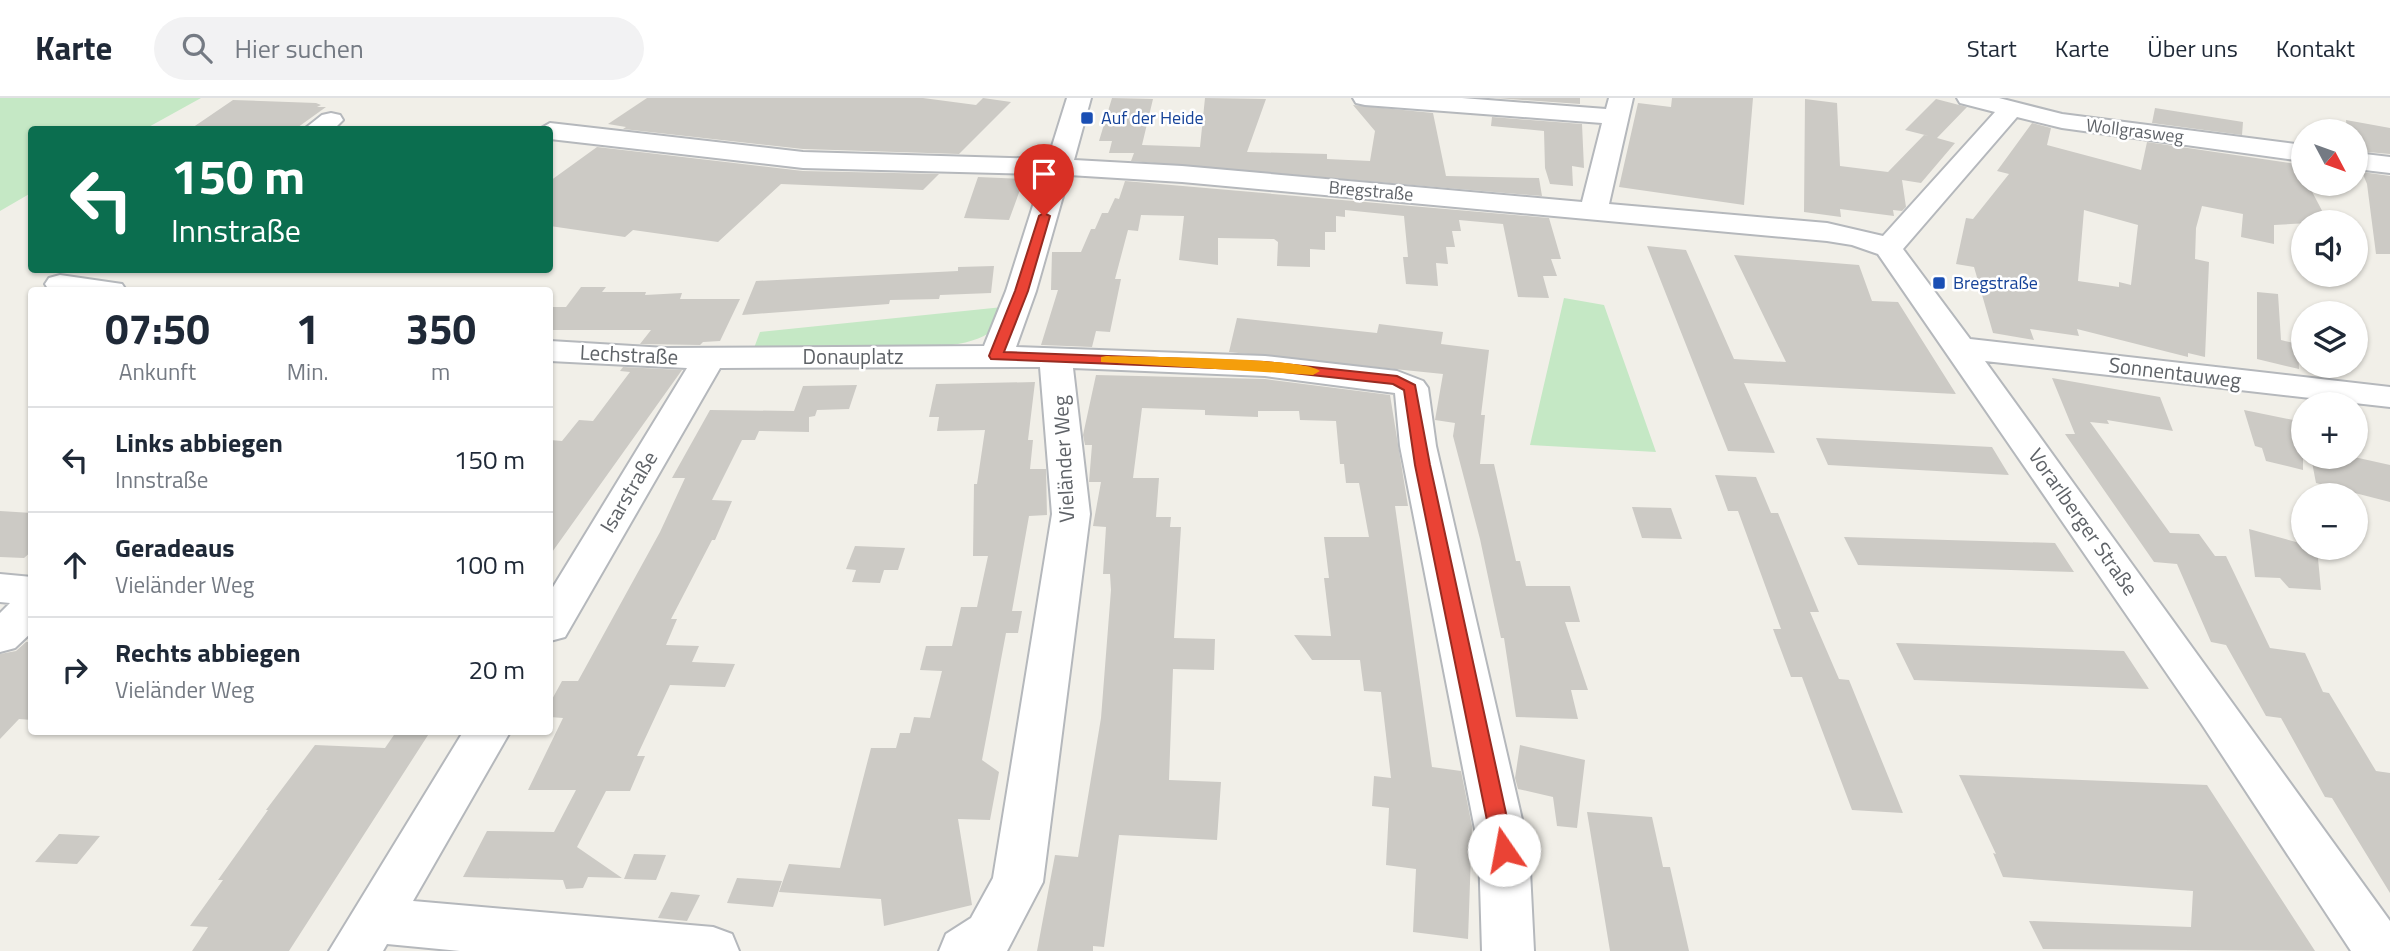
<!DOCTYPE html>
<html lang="de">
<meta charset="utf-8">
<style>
body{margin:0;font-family:"Titillium Web",sans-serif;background:#f2f2f3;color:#1f2937;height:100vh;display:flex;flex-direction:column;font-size:26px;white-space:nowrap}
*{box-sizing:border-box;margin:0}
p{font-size:23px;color:#747a83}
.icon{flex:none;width:38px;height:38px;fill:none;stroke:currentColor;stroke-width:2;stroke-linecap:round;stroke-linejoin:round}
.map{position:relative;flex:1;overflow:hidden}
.details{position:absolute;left:28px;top:189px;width:525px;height:448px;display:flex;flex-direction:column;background:#fff;border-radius:7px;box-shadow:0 2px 5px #0004}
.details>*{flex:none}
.top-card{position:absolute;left:28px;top:28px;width:525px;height:147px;border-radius:7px;box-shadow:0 2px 5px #0004;background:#0b6e4f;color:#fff;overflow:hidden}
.needle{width:46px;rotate:131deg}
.fabs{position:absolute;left:2291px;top:21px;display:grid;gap:14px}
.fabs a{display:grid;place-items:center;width:77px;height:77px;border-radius:50%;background:#fff;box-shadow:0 2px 5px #0004;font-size:35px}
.pin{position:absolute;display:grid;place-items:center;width:60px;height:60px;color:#fff;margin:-72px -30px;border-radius:50% 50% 50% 0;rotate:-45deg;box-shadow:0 0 7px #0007}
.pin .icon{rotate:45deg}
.me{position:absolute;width:77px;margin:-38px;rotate:348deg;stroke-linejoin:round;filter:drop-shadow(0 0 5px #0008)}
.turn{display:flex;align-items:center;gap:24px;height:147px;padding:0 28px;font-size:32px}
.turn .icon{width:91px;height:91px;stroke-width:2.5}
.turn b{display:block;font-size:49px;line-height:60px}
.eta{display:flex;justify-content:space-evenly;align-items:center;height:119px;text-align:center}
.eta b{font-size:42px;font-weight:700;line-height:49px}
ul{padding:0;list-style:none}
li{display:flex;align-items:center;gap:21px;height:105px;padding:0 28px;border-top:2px solid #e0e1e3}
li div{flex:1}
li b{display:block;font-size:26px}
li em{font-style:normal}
header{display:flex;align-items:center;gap:42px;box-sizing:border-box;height:98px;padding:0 35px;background:#fff;border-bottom:2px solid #e0e1e3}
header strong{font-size:33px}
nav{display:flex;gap:38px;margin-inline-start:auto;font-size:24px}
.search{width:490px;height:63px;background:#f2f2f3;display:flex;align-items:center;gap:18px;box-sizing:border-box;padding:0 24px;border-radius:38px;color:#747a83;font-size:26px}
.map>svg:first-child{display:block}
.green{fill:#c5e8c5}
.building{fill:#cccac5;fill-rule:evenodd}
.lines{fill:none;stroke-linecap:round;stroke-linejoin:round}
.minor-casing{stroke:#b5b8bc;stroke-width:4}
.minor{fill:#fff;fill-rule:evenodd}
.route{fill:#ea4335;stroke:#982c22;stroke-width:2}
.slow{fill:#f59e0b}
.transit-dot{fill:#1a4fb4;stroke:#fff;stroke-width:2.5}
.labels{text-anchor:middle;stroke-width:5;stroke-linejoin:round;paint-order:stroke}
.far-transit-label{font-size:18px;fill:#164399;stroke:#fff;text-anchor:start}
.far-street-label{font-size:18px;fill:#5f6368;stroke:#fff}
.street-label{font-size:21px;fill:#5f6368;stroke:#fff}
</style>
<header>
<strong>Karte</strong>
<div class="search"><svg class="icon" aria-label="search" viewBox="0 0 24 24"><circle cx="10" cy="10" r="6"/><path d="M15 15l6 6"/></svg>Hier suchen</div>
<nav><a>Start</a><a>Karte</a><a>Über uns</a><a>Kontakt</a></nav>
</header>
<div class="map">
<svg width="2390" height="853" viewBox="0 0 2390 853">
<rect width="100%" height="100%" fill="#f1efe8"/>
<path class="green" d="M0,0h201l-56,31 -113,1 -1,63 -31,18z
M1564,200l40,7 52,147 -126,-7z
M1003,209c-4,6 -7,18 -12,24 -27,28 -193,17 -237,17l6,-16z"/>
<path class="building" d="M647,0h276l53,7 7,-7 28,4 -52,52 -156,-5 -180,-20 3,-2 -18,-3z
M1112,0l41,1 -11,46 58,2 5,-49 61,1 -19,53 80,2v5l43,2 5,-30 -22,-26 80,8 13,63 93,2 3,18 -411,-35 3,-8h-25l3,-12h-13z
M1496,0h84v6z
M1672,0h81l-9,107 -125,-18 19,-84 33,4z
M1805,1l32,4 3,63 48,6 36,-37 5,1 -24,-6 31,-31 31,8 -30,31 18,5 -34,40 -19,-3 4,27 -4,4 -9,-1 1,6 -54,-7 1,8 -37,-5z
M233,2l83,3 5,2 -4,2h9l-32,23h-105z
M2155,10l88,14 -1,13 -90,-12z
M1492,19l90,7 2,44 -12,-2 1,20 -23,-2 -5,-16 -1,-37 -53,-5z
M2346,22l44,8v26l-34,-3v-20h-9z
M2032,25l19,5 -4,17 94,25 6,-28 156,23v19h5l20,38 -54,3v19l-33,-7 2,-23 -41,-8 -6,22 -1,31 14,3 -4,95 -17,-4v4l-111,-28 2,7 -49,-7 4,11 -41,-7 -19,-66 -18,-3 10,-46 7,1 36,-45 -12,-3zM2084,112l54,15 -7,60 -12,-3v5l-41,-6z
M597,49l206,24 136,3 -16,16 -142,-6 -63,58 -85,-12 -8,7 -75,-11v-45z
M2362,74l28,4v78h-14l-9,-70z
M978,79l46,2 -15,41 -45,-2z
M1125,83l424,37 12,41h-10l6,17h-14l6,22 -31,-1 -15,-73 -44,-4 2,11h-9l3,16h-9l2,17 -12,-1 2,23 -32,-2 -3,-27h5l-4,-41 -59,-6v7l-9,-1v16h-11v18l-15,-1v18l-33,-1 1,-24 -4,-3 -56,-1v27l-39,-5 5,-44 -43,-1 -3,16 -10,-1 -13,49h6l-11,53 -14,-1 -4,16 -51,-2 17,-55h-7l1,-38h29l10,-23h4l7,-16h6l7,-15 4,1z
M1647,148l39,4 48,109 52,3 -52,-107 125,10 13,36 26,1 58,92 -212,-11 31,70 -47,-2z
M994,168l-3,27 -51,2 -1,4 -49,1 -1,4 -147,11 14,-34 202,-10v-4z
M581,189h25l-4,5h44l-1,3 37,-2 -2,6h60l-20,42 -17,1 -3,3 -60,-1 11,-14h-101v-23h16z
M2257,194l21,2 3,46 17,4 1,25 -42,-10z
M1237,220l140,15 2,-9 64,8 -2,12 48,6 -8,65h4l-5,49h14l22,97h4l6,25h44l10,36h-15l23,68h-17l7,29 -62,-2 -12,-79h-3l-21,-99 -27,-103 2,-13 -20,-3 8,-46 -214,-22z
M623,269l59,3 -132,185v-115l12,1 17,-21 14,1 37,-49 -10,-1z
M1096,277l169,4 125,16 18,111h-13l37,261 29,4 11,55 -4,113 -55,-7 3,-63 -30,-4 3,-57 -17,-2 2,-30 17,2 -10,-86 -17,-1 -4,-31h-48l-18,-25 37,1 -7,-58h5l-5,-41h45l-10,-54h-13l-2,-19h-4l-4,-43 -36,-1 -1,-9h-41v6l-53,-2v-5l-63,-2 -9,70h26l-3,39h15l-1,10h11l-7,111 41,1 -1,31 -41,-1 -4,111 52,2 -4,58 -98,-5 -15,112 -11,-1v5h-56l18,-96 23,2 23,-139 10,-128 -1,-16h-7l3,-47 -13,-1 8,-44h-12l3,-37h-7l-2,-10z
M2052,280l108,19 13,34 -66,-11 2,4 -19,-2 80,111 29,1 16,22h11l44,92 35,5 18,39 6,1 47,78 14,2v120l-58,-95 -7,-1 -44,-79 -15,-2 -40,-71 -15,-3 -34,-78 -23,-2 -89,-128h10z
M1035,284l-7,58h5l-3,29h16l1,46 -18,1 -17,95h10l-4,22h-12l-24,127 17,12 -9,48 -32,-1 14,86 -88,21 -3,-27 -102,-7 10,-28 51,4 31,-120h25l4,-15h10l4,-16 16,1 12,-47 -22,-1 6,-24h26l9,-39h16l11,-51h-15l1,-72h3l8,-54 -48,1 2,-14h-10l7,-33z
M857,287l-8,24 -32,1 -2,6 -6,1v15l-50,-1 -4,9h-13l-30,60 20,1 -17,39h-3l-41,79h6l-11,26 33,1 -7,16 43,2 -10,23 -55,-2 -33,71h8l-15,35h-24l-29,56 45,31 -34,-1 -5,11 -17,1 -3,-9 -100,-3 24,-46 67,1 22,-42h-48l35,-72 -13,-1v-14l12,-22h16l82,-149 25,-54h-13l38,-68 84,1 9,-25z
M2244,312l59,12v48l-37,-9 -4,-13 -7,-2z
M1816,340l176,9 17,28 -181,-10z
M2311,359h43l36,8v37l-74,-19z
M1715,377l41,2 15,36h7l41,99h-9l29,67 10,1 54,133 -51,-3 -50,-133h-11l-18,-48h8l-43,-118h-10z
M1632,409l39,1 11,31 -40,-1z
M0,413l32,2v38l-8,7 -24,-1z
M2249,431l54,15v4h14l4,42 -32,-2 -9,-10 -25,-1z
M1844,439l211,6 19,29 -216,-7z
M855,448l50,2 -7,22h-14l-4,13 -28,-1 4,-12 -10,-1z
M26,544h6v78l-13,-1 -19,20v-85l16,-3z
M1896,545l228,8 25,38 -235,-9z
M396,634h34l-141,219h-97l16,-24 -18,-1 33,-46h-5l50,-70h-2l49,-65 70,3z
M1520,647l65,15 -8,68 -20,-2 -4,-29 -35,-8 -3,-11z
M1959,677l248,10 108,166 -272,-2 -14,-28 162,6 2,-36 -190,-14 -10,-24 3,1z
M1587,714l65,5 11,50h7l19,84h-79z
M59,736l41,2 -23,28 -42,-2z
M634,756l32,1 -10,25 -32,-1z
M737,780l45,3 -9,26 -46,-4z
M671,794l29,3 -13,26 -29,-3z"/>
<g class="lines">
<g class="minor-casing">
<path id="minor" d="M1067,0h24l-17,62 108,6 400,36 20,-79 -237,-18 -9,-2 -3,-5h109l144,11 3,-11h24l-24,106 218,19 56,13 112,-124 -35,-9 -3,-5h42l63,16 241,31v16l-241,-33 -45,-11 -114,132 67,90 420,48v20l-405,-46 405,560v30h-39l-150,-228 -323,-469 -26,-9 -25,-4 -645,-59 -113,-7 -33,116 -20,56 249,9 132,15 26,10 5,7 8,58 93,404 5,101h-52l-3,-101 -79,-404 -5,-53 -130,-17 -192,-8 17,146 -47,368 -36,69h-68l7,-17 25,-16 22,-40 59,-364 -12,-147 -320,1 -155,269 -15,4v-49l137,-224 -137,-7v-20l116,7 318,-2 22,-55 37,-117 -240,-6 -253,-29v-9h-12l12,-7 253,29 245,7z
M331,15l9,2 3,5 -10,10h-30l19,-15z
M2356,55l34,4v16l-34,-4z
M60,177l62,9 4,6h-77l-4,-6 4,-6z
M0,476l32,3v55l-17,16 -15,4v-39l10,-10 -10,-1z
M463,634h47l-97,169 300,26 19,7 7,17h-279l-73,-7 -4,7h-54z"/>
</g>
<use href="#minor" class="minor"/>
</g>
<path class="route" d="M1044,115l6,3 -22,75 -24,61 261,10 132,14 18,9 15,80 84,385 -3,7 -7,2 -8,-2 -3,-7 -78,-385 -11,-75 -11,-6 -128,-14 -274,-11 -2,-3 26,-65 24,-75z"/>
<path class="slow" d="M1106,258c33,1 198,1 214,15l-7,4 -212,-13v-5z"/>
<g class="transit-dot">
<rect x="1080" y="13" width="14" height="14" rx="3.5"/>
<rect x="1932" y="178" width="14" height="14" rx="3.5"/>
</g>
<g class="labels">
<g class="far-transit-label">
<text x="1101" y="26">Auf der Heide</text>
<text x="1953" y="191">Bregstraße</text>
</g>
<g class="far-street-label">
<text transform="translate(2135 33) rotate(7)" y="6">Wollgrasweg</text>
<text transform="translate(1371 93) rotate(5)" y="6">Bregstraße</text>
</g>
<g class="street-label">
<text transform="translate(629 257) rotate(3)" y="7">Lechstraße</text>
<text x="853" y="266">Donauplatz</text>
<text transform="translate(2175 275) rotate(7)" y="7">Sonnentauweg</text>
<text transform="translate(1064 361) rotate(-93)" y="7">Vieländer Weg</text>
<text transform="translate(629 394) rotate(-59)" y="7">Isarstraße</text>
<text transform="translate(2083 424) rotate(55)" y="7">Vorarlberger Straße</text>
</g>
</g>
</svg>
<div class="fabs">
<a><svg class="needle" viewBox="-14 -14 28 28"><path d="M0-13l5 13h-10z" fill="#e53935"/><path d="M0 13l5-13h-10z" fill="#747a83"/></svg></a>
<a><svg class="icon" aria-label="sound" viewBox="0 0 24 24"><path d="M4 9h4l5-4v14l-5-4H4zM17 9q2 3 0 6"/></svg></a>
<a><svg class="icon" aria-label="layers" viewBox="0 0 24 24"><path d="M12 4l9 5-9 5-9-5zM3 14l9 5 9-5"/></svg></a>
<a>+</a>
<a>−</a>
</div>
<div class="pin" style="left:1044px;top:118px;background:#d93025"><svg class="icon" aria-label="arrive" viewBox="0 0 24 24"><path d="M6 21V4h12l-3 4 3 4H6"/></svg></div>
<svg class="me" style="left:1504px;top:752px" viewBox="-20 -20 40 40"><circle r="19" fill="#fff"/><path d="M0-13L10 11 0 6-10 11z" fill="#ea4335"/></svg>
<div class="top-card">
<div class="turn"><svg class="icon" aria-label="left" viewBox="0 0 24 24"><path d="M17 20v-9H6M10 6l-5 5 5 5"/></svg><div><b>150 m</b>Innstraße</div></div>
</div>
<section class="details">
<div class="eta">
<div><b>07:50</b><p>Ankunft</p></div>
<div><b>1</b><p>Min.</p></div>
<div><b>350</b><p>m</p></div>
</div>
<ul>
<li><svg class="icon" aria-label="left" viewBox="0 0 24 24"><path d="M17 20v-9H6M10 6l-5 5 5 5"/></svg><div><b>Links abbiegen</b><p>Innstraße</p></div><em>150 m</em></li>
<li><svg class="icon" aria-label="ahead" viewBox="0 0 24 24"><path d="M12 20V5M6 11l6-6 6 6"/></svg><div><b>Geradeaus</b><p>Vieländer Weg</p></div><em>100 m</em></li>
<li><svg class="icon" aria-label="right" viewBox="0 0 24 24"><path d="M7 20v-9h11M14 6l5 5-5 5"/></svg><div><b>Rechts abbiegen</b><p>Vieländer Weg</p></div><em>20 m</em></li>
</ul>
</section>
</div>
